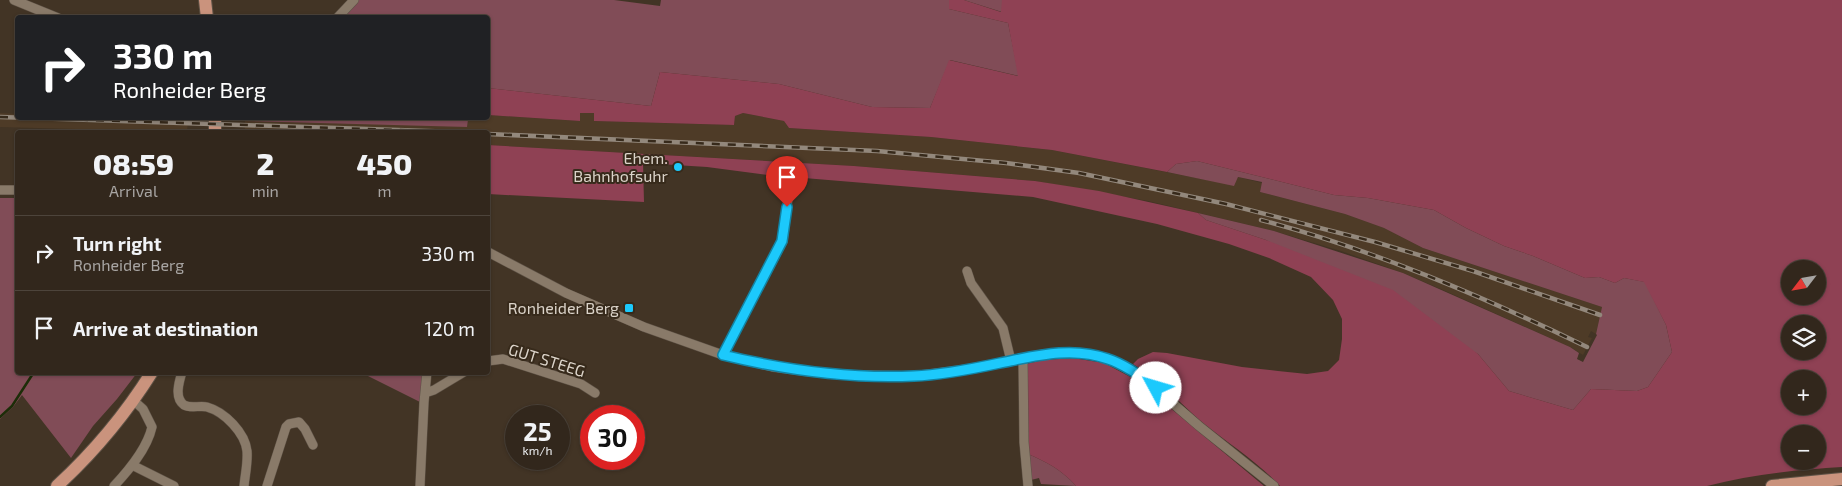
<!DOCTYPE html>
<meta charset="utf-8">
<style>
body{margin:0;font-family:"Exo 2",sans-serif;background:#3d3329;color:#f1f3f6;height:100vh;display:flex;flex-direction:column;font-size:19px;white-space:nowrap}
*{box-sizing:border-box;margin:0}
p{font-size:16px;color:#a8a5a3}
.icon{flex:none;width:28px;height:28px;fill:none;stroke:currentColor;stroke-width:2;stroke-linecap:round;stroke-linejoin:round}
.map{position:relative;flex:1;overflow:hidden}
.side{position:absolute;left:15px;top:130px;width:475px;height:245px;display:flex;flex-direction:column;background:#32271c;border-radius:5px;box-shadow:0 1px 4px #0004,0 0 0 1px #4d443b}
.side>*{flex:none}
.banner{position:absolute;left:15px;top:15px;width:475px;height:105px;border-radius:5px;box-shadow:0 1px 4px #0004,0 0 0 1px #4d443b;background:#202124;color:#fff;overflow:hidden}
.needle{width:32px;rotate:239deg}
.tools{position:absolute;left:1781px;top:260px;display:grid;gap:10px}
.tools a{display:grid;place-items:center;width:45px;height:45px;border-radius:50%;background:#32271c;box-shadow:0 1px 4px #0004,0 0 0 1px #4d443b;font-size:25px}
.speed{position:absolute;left:505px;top:405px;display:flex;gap:10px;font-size:25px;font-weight:700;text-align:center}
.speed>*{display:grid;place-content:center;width:65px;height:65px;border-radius:50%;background:#32271c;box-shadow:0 1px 4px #0004,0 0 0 1px #4d443b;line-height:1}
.speed small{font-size:12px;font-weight:400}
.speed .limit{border:8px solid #d22;background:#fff;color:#111}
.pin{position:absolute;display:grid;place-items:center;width:42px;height:42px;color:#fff;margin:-51px -21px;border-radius:50% 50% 50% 0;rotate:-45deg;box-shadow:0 0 5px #0007}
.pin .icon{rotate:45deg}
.me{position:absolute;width:55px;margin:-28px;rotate:309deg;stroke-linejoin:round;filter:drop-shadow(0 0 4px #0008)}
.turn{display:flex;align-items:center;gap:18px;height:105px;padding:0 15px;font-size:22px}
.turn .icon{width:65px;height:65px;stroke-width:2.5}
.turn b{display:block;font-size:35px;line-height:42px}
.eta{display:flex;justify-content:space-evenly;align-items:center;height:85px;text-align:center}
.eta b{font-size:30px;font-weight:800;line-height:35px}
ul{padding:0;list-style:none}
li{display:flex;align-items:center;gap:15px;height:75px;padding:0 15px;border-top:1px solid #4d443b}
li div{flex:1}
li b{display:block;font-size:19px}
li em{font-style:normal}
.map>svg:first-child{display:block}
.built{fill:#4e3b27}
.green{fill:#814c57}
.forest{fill:#8f4154;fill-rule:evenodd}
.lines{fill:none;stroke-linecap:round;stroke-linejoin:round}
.stream{stroke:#1c2d08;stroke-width:2.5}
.street-casing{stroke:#5e5246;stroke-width:10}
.primary-casing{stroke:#5e5246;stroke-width:14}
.street{stroke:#897a69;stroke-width:9}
.primary{stroke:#ca937d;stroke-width:12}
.rail-casing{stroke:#93887c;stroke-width:4.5}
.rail{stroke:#372a1b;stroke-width:2.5;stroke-dasharray:8;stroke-linecap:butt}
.route-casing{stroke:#1283a4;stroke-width:12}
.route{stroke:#1cc9fc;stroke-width:9}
.poi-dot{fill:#1cc9fc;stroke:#372a1b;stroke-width:2}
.labels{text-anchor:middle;stroke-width:4;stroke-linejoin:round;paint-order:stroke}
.poi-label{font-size:16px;fill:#dcd4ca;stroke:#372a1b;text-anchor:end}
.street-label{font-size:16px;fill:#dcd4ca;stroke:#372a1b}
</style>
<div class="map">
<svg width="1842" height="486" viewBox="0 0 1842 486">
<rect width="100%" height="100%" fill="#423425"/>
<path class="built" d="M0,113l17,1 1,4 170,1 -1,13 -187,-5z
M580,113h14v8l140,4 1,-9 8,-3 41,8 5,7 142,9 121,13 181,35 5,-8 24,6 -2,9 85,22 39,14 39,20 179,59 -6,27 -5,-3 -3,6 4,1 -9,17 -13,-8 -127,-57 -40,-17 -62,-22 -67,-20 -126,-30 -113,-20 -181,-15 -366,-21v10v-23h-243v-11l222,5 1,-8h20v-3l91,6z"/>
<path class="green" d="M358,0h256l46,6 1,-6h288v9l59,14 11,53 -69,-16 -20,48 -58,-1 -93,-23 -119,-12 -9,34 -163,-18v-70h-147z
M964,0h38v12z
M228,118h228l12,2 -1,7 -222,-6 -17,-1z
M1197,161l137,34 34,3 66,12 32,18 38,18 29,10 52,22 14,-1 16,6 9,-5 21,4 21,43 6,27 -24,35 -11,4 -46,-2 -18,21 -64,-19 -31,-37 -212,-114 -60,-20 -8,-7 76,18 129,42 167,74 9,6 -2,6 6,3 14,-27 -1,-1 6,-27 -179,-59 -39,-20 -39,-14 -85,-22 2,-10 -24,-5 -4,9 -67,-14 9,-8z
M0,198h17l1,174 119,1 -20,26 -24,27 -22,32 -49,-63 -9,12 -13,12z
M365,372l58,1 -3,29 -56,-28z
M1028,454c19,8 34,16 48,32l-35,-2 -2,-6 -8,2z"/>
<path class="forest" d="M949,0h15l37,12 1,-12h840v467c-45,3 -91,7 -135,19h-427c-22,-24 -51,-42 -77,-63 -23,-20 -44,-43 -70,-59l5,-5 15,-7 14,1 75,14 36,4 29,3 21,-3 11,-11 3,-21v-20l-9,-19 -22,-23 -42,-19 -40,-14 -72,-20 -124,-27 -265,-22 -61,-8 -64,-4 1,39 -156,-8v-49l366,21 181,15 64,10 99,22 8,7 60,20 127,50 85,64 31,37 64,19 18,-21 46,2 11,-4 24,-35 -6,-27 -22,-43 -20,-4 -9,5 -16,-6 -14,1 -52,-22 -29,-10 -38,-18 -32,-18 -66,-12 -34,-3 -137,-34 -21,3 -9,8 -115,-22 -121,-13 -142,-9 -5,-7 -41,-8 -8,3 -1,9 -140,-4v-8h-14v8l-92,-6v-27l163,18 9,-34 119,12 93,23 58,1 19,-48 69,16 -10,-53 -59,-14zM1790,269h28v27h-28zM1790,324h28v27h-28zM1790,379h28v27h-28zM1790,434h28v27h-28z
M1073,358l31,5 34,18 126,105h-188c-14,-16 -29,-24 -48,-32l-2,-90 18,-4z"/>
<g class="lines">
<path class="stream" d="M0,417l12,-11 22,-34"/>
<g class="street-casing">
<path id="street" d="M14,0l44,18
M337,18l17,-18
M0,190h18
M488,252l78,41 78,34 79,28 50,12 38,5 42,3 61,1 63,-8 67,-14 37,-1 26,5 34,18 58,50 75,60
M967,271l4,12 32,45 8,33
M723,355l60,-114 6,-51
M1023,359l1,83 4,44
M488,361l15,-2 78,25 14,9
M182,372c-3,10 -8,26 2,33 7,4 16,0 23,2 18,5 38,26 40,44 1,12 -2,24 -3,35
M425,393l9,-3 30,-18
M132,465l42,21
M114,486c15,-16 33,-37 38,-59l-9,-18 -9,-8
M267,486l19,-59 3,-3 10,-2 6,7 8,16
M420,486l4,-84 3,-30"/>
</g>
<g class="primary-casing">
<path id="primary" d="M205,0l2,18
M215,132v-14
M57,486c37,-34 68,-71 95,-114
M1772,486l70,-7"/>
</g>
<use href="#street" class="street"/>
<use href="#primary" class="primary"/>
<g class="rail-casing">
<path id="rail" d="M0,117l458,15
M488,134l389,17 129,12 73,10 147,31 149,38 98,29 127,44
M1261,220c113,30 221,76 326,127"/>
</g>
<use href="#rail" class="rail"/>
</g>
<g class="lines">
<g class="route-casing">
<path id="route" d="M787,207l-5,34 -59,114c62,15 126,24 191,21 28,-1 58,-7 86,-13 35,-7 72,-17 108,-4 18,6 33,17 48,29"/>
</g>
<use href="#route" class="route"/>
</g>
<g class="poi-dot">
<circle cx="678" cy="167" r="5"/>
<rect x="624" y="303" width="10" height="10" rx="2.5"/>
</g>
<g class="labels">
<g class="poi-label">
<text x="668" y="164">Ehem.<tspan x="668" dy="18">Bahnhofsuhr</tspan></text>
<text x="619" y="314">Ronheider Berg</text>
</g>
<g class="street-label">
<text transform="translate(547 360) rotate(17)" y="6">GUT STEEG</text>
</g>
</g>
</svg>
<div class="tools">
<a><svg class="needle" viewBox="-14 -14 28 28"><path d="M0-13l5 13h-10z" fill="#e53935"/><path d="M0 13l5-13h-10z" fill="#a8a5a3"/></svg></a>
<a><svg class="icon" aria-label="layers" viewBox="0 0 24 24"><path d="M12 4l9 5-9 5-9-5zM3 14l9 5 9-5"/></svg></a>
<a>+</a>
<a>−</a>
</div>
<div class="speed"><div>25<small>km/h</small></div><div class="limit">30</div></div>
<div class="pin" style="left:787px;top:207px;background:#d93025"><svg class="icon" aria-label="arrive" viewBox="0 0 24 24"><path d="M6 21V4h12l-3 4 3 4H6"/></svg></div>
<svg class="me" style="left:1156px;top:388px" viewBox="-20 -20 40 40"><circle r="19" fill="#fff"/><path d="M0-13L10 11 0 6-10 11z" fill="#1cc9fc"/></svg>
<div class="banner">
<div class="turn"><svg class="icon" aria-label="right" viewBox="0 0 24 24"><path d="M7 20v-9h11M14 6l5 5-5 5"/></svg><div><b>330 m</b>Ronheider Berg</div></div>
</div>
<section class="side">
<div class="eta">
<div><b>08:59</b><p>Arrival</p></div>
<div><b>2</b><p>min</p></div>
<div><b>450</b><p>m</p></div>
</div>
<ul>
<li><svg class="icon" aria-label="right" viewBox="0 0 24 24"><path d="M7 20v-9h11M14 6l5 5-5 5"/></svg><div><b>Turn right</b><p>Ronheider Berg</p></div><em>330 m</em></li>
<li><svg class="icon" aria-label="arrive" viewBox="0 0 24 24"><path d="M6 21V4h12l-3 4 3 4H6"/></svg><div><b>Arrive at destination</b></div><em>120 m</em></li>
</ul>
</section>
</div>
